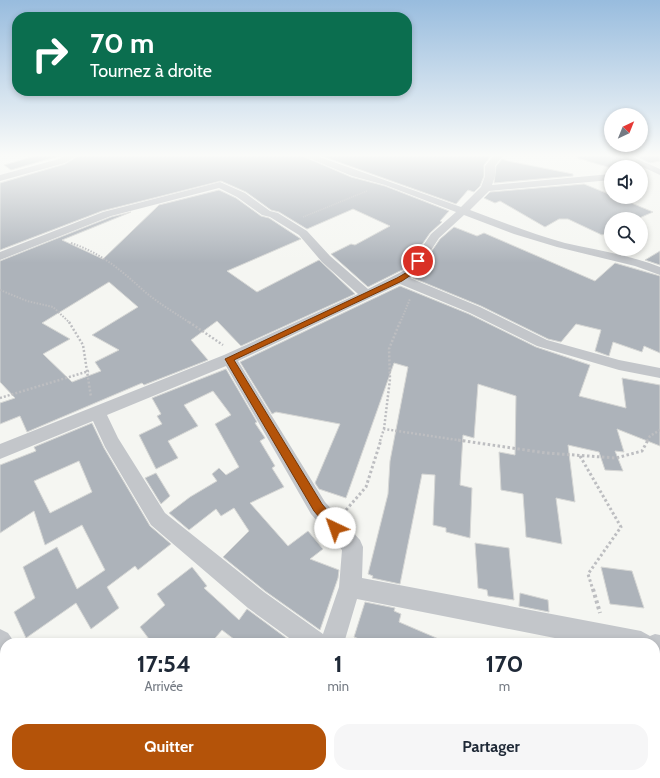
<!DOCTYPE html>
<html lang="fr">
<meta charset="utf-8">
<style>
body{margin:0;font-family:Cabin,sans-serif;background:#f6f6f7;color:#1f2937;height:100vh;display:flex;flex-direction:column;font-size:15px;white-space:nowrap}
*{box-sizing:border-box;margin:0}
p{font-size:13px;color:#747a83}
.icon{flex:none;width:22px;height:22px;fill:none;stroke:currentColor;stroke-width:2;stroke-linecap:round;stroke-linejoin:round}
.map{position:relative;flex:1;overflow:hidden}
.sheet{position:absolute;left:0px;top:638px;width:660px;height:140px;display:flex;flex-direction:column;background:#fff;border-radius:16px 16px 0 0;box-shadow:0 2px 6px #0003}
.sheet>*{flex:none}
.top-card{position:absolute;left:12px;top:12px;width:400px;height:84px;border-radius:16px;box-shadow:0 2px 6px #0003;background:#0b6e4f;color:#fff;overflow:hidden}
.needle{width:26px;rotate:43deg}
.buttons{position:absolute;left:604px;top:108px;display:grid;gap:8px}
.buttons a{display:grid;place-items:center;width:44px;height:44px;border-radius:50%;background:#fff;box-shadow:0 2px 6px #0003;font-size:20px}
.pin{position:absolute;display:grid;place-items:center;width:34px;height:34px;color:#fff;margin:-17px;border:2px solid #fff;border-radius:50%;box-shadow:0 1px 4px #0007}
.me{position:absolute;width:44px;margin:-22px;rotate:318deg;stroke-linejoin:round;filter:drop-shadow(0 0 3px #0008)}
.turn{display:flex;align-items:center;gap:14px;height:84px;padding:0 12px;font-size:18px}
.turn .icon{width:52px;height:52px;stroke-width:2.5}
.turn b{display:block;font-size:28px;line-height:34px}
.eta{display:flex;justify-content:space-evenly;align-items:center;height:68px;text-align:center}
.eta b{font-size:24px;font-weight:800;line-height:28px}
.action{display:flex;gap:8px;margin-top:auto;padding:8px 12px}
.action a{flex:1;height:46px;border-radius:16px;background:#b45309;color:#fff;font-size:16px;font-weight:800;line-height:46px;text-align:center}
.action a+a{background:#f6f6f7;color:#1f2937}
.map>svg:first-child{display:block}
.building{fill:#adb3ba;stroke:#d6d7d5;fill-rule:evenodd}
.lines{fill:none;stroke-linecap:round;stroke-linejoin:round}
.path-far4{stroke:#bdbec1;stroke-width:1.5;stroke-dasharray:1 1;stroke-linecap:butt}
.path-far3{stroke:#bdbec1;stroke-width:2;stroke-dasharray:1.5 1.5;stroke-linecap:butt}
.path-far2{stroke:#bdbec1;stroke-width:2.5;stroke-dasharray:2 2;stroke-linecap:butt}
.path-far1{stroke:#bdbec1;stroke-width:3;stroke-dasharray:2.5 2.5;stroke-linecap:butt}
.path{stroke:#bdbec1;stroke-width:4;stroke-dasharray:3 3;stroke-linecap:butt}
.street{fill:#c3c6ca;fill-rule:evenodd}
.route{fill:#b45309;stroke:#753606}
</style>
<div class="map">
<svg width="660" height="778" viewBox="0 0 660 778">
<rect width="100%" height="100%" fill="#f5f6f2"/>
<path class="building" d="M42,154h24l-55,16 -7,-5z
M81,154h217l53,23 34,9 64,25 -9,10 2,1 -12,11 -24,35 -38,19 -37,-33 20,-10 4,1 35,-19 -37,-17 -46,20 -28,-17 -8,-2 -25,-18 -25,-11 -119,30 -102,39v-67l65,-19z
M316,154h166l9,2 -7,9v11l-4,10 -6,6 -6,-2 -12,14z
M578,154h36l24,12 -27,2 -34,-10z
M630,154h30v7l-10,2z
M502,159l6,2 65,13v2l-79,7 2,-17z
M584,184l27,11v2h6l36,15 -16,7h-26v12l-9,4 -34,-16h-9l-14,8 -45,-26 -5,2 -11,-5 6,-6z
M219,190l17,8 25,18 8,2 32,21 -74,32 30,21 62,-32 36,34 -114,52 -24,-25 -26,19 17,20 -64,25 -2,-2 -115,49 -7,-16 -20,8v-21l15,-5 -15,-16v-121l111,-44 20,-5 -69,28 41,19 56,-54zM109,282l29,25 -46,28 27,15 -24,12 6,9 -29,11 -29,-28 27,-15 -28,-16z
M454,227l23,9 7,-3 111,48 20,-18 45,13v77l-16,-7 -2,6 -29,-10 -4,14 -14,-5 6,-21 -25,-6 -15,18 -13,-3 -67,-33 -68,-28 27,-39z
M660,251v14l-15,-5z
M400,286l69,28 67,33 54,18 -11,31 47,12 -4,-30 38,7v61l-43,-17 7,23 -9,-1 8,20 -18,-1 -6,-18 -31,-7 7,57 -19,-4 6,46 -36,-7 -3,-43 -22,-4 -2,-38 16,3 1,-59 -38,-12 -4,54 -11,-3 -3,50 12,3 -2,50 -24,-6v-4l-13,-3 2,-50 -13,-1 -22,110 -28,-6 1,-2 -5,-2 20,-80 2,-33 18,-94 -14,-4 -48,135 -27,-9 -4,-6 25,-59 -64,-12 -4,2 -32,-52z
M226,369l31,53 -2,1 10,15 -5,3 15,25 -3,2 12,19 -34,16 38,43 20,-15 15,18 -13,10 29,11 -1,8 -18,52 -55,-39 -42,-34 26,-26 -15,-23 -13,8 -5,-7 -27,21 -20,-17 21,-16 27,-16 -5,-7 7,-6 7,7 13,-8 -24,-43 16,-9 -18,-24 -29,14 14,21 -30,15 10,17 -22,11 -17,-34 23,-11 -5,-8 4,-2 -9,-16z
M92,423l12,25 46,78 21,18 -33,26 -3,-4 -28,21 12,21 -28,21 -15,-26 -50,35 -12,-26 21,-14 -12,-31 34,-20 20,42 28,-19 -23,-45 -37,20 -11,-34 -34,22v-68l36,-14 -2,-4zM79,461l13,31 -42,21 -16,-32z
M156,473l14,23 -9,8 -16,-26z
M475,543l34,5 5,52 -26,-4 -1,-6 -9,-2z
M192,567l15,19 -3,2 35,32 8,-11 46,34h-54l-17,-13 -11,13h-59l-12,-16 25,-22 -8,-11z
M601,567l31,4 12,37 -34,-4z
M520,593l28,7 1,12 -30,-6z
M365,602l30,6 -1,3 7,3 -2,8 49,21h-79l-15,-6z"/>
<g class="lines">
<path class="path-far4" d="M303,217l64,-26"/>
<path class="path-far3" d="M71,243c30,10 50,27 73,48 14,12 31,22 46,32
M0,290l27,11 26,6 17,16
M400,323l10,-24"/>
<path class="path-far2" d="M69,322l14,23 8,52
M189,322l34,23
M0,398l89,-27
M384,429l6,-50 -1,-30 11,-27
M380,441l4,-12 80,12
M647,441l3,-5 10,-6"/>
<path class="path-far1" d="M458,440l88,13 70,5 26,-7 6,-11
M580,456l41,71 -33,47 5,16
M346,510l20,-23 15,-47"/>
<path class="path" d="M593,589l7,24"/>
<path class="street" d="M69,154h11l-15,9 -65,18v-6l59,-16z
M299,154h12l150,53 20,-20 4,-11v-10l10,-12h9l-9,12v10l-3,9 119,-11v6l-122,11 -19,19c31,12 63,24 95,33 32,7 64,12 95,24v8l-25,-9 -78,-19 -43,-13 -50,-19 -25,23 -24,37 -5,3 70,29 67,33 72,20 41,8v10l-41,-8 -82,-24 -67,-33 -70,-29 -162,77 87,141 35,38 3,7 -1,31 279,53 9,5 5,-2 5,1v24l-5,-1v-15h-75l-223,-44 -13,44h-48l-48,-35 -97,-83 -46,-78 -12,-26 -93,38v-15l224,-89 134,-61 -36,-32 -23,-27 -29,-18 -8,-2 -25,-18 -18,-9 -108,28 -111,44v-8l103,-40 117,-30 25,11 25,18 8,2 29,18 23,25 38,33 39,-20 24,-35 25,-22 -71,-27 -33,-9zM226,366l85,148 31,36 -3,37 -16,47 -59,-42 -99,-79 -47,-75 -11,-23z
M615,154h11l34,15v6z
M0,629l8,4 7,10h-10v18l-5,-2z
M152,773h34l2,5h-34z
M287,773h28l-2,5h-28z"/>
</g>
<linearGradient id="sky" x2="0" y2="1"><stop stop-color="#98bcde"/><stop offset="0.59" stop-color="#fafbf9"/><stop offset="1" stop-color="#fafbf9" stop-opacity="0"/></linearGradient>
<rect width="660" height="263" fill="url(#sky)"/>
<path class="route" d="M416,259l6,2 -8,12 -12,8 -168,79 88,144 17,20 2,4 -2,3 -4,2 -4,-2 -17,-20 -89,-152 172,-81 12,-7z"/>
</svg>
<div class="buttons">
<a><svg class="needle" viewBox="-14 -14 28 28"><path d="M0-13l5 13h-10z" fill="#e53935"/><path d="M0 13l5-13h-10z" fill="#747a83"/></svg></a>
<a><svg class="icon" aria-label="sound" viewBox="0 0 24 24"><path d="M4 9h4l5-4v14l-5-4H4zM17 9q2 3 0 6"/></svg></a>
<a><svg class="icon" aria-label="search" viewBox="0 0 24 24"><circle cx="10" cy="10" r="6"/><path d="M15 15l6 6"/></svg></a>
</div>
<div class="pin" style="left:418px;top:261px;background:#d93025"><svg class="icon" aria-label="arrive" viewBox="0 0 24 24"><path d="M6 21V4h12l-3 4 3 4H6"/></svg></div>
<svg class="me" style="left:335px;top:528px" viewBox="-20 -20 40 40"><circle r="19" fill="#fff"/><path d="M0-13L10 11 0 6-10 11z" fill="#b45309"/></svg>
<div class="top-card">
<div class="turn"><svg class="icon" aria-label="right" viewBox="0 0 24 24"><path d="M7 20v-9h11M14 6l5 5-5 5"/></svg><div><b>70 m</b>Tournez à droite</div></div>
</div>
<section class="sheet">
<div class="eta">
<div><b>17:54</b><p>Arrivée</p></div>
<div><b>1</b><p>min</p></div>
<div><b>170</b><p>m</p></div>
</div>
<div class="action"><a>Quitter</a><a>Partager</a></div>
</section>
</div>
